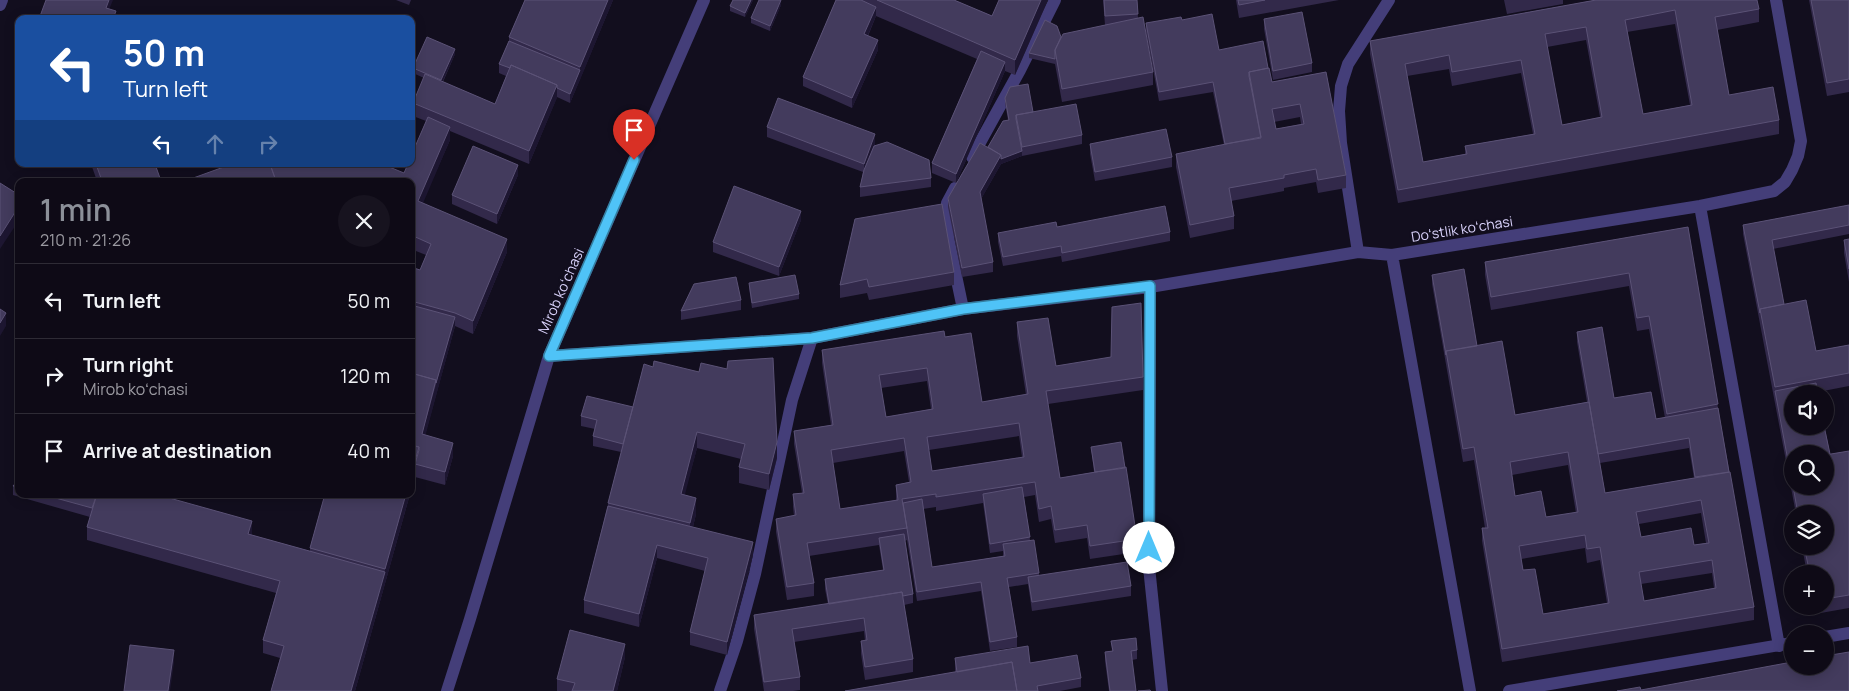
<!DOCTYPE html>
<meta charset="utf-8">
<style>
body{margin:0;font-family:Manrope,sans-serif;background:#17131f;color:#f1f3f6;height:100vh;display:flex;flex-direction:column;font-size:19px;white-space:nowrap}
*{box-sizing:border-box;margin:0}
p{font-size:16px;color:#9b9aa1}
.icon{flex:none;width:28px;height:28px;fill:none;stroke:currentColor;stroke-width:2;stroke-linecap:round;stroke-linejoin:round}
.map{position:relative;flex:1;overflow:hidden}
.details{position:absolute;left:15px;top:178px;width:400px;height:320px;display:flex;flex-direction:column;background:#0e0a16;border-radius:10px;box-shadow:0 2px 12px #0003,0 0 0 1px #2e2b35}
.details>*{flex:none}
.banner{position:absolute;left:15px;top:15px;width:400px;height:152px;border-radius:10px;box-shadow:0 2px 12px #0003,0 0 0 1px #2e2b35;background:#1a4fa0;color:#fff;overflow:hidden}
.buttons{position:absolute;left:1784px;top:385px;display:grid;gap:10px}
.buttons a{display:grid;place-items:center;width:50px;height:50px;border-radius:50%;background:#0e0a16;box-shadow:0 2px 12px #0003,0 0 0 1px #2e2b35;font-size:25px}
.pin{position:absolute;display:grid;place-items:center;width:42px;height:42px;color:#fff;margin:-51px -21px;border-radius:50% 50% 50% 0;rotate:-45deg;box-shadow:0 0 5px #0007}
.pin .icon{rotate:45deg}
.me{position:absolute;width:55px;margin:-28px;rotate:0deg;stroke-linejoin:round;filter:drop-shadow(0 0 4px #0008)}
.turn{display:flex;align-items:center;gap:18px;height:105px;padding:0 25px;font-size:22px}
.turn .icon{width:65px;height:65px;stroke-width:2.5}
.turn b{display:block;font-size:35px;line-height:42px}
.lanes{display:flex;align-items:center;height:48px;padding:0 25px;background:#0003;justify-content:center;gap:25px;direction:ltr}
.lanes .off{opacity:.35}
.round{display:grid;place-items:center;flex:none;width:52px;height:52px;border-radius:26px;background:#17131f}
.headline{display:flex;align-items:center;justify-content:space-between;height:85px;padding:0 25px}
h1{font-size:30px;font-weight:600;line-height:38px;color:#8c9099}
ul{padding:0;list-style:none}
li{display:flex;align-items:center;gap:15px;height:75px;padding:0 25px;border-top:1px solid #2e2b35}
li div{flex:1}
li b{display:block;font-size:19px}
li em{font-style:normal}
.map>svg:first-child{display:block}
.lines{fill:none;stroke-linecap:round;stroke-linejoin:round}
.minor{stroke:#443e79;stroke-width:12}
.wall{fill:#32294a;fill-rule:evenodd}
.shaded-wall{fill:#1d1631}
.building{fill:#433b5d;stroke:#5b5276;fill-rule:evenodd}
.route-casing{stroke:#337fa1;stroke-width:12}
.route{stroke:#4fc3f7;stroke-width:9}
.labels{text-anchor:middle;stroke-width:4.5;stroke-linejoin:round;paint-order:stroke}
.street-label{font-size:14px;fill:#d8d1fa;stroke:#120e1e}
</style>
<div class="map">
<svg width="1849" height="691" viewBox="0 0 1849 691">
<rect width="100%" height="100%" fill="#120e1e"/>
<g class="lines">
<path class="minor" d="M0,5l2,-5
M972,157l48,-87 35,-70
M955,188l-8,15 1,34 15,72
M1700,206l79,440
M1358,252l-17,-109 -2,-32 2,-25 7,-22 41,-64
M1150,287l-1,280 13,124
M549,356l263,-18 151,-29 187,-22 208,-35 34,3
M1825,637l24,-4
M447,691l23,-72 79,-263 155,-356
M720,691l17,-50 18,-67 37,-174 20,-62
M1470,691l-78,-436 308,-49 74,-15 11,-9 7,-12 6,-14 3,-15 -25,-141
M1509,691l283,-48"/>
</g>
<path class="wall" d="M396,0h15l-2,5z
M525,0h88l-43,103 -13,-6 -28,67 -79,-33v9l-28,63 85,49 -34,82 -18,-8 -30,109 28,21 -8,29 -30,-8 -4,14v-224l9,3 6,-15 -15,-6v-68l-7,-8 22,-52 -13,-5v-13l11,-25 -11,-5v-5l42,-14 -12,28 52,22 11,-28 -7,-3v-9l10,-23v-4z
M733,0h20l-8,17 -15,-6v-5z
M836,0h118l38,16 56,-16 -33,75 -10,-4 -49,112 -24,-10v-10l45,-104 -101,-43 -8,20 10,14 -26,58 -49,-22v-9z
M1103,0h34l1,18 15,54v13l-91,17 -7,-38 -26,-6v-5l32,-16 44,-12z
M1236,0h103l-100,18z
M1504,0h59v4l-56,10z
M1596,0l163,9v13l-42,8 12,65 50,25v14l-381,69 -28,-149v-13zM1675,24l15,81 -47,9 -16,-82zM1586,40l14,77 -38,8 -15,-78zM1449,69l3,17 69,-13 12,61 -68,12v8l-42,8 -16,-86z
M1809,0h40v92l-22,4z
M781,5l-11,26 -19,-8v-5z
M1264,19l48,44v9l-39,8 -9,-51z
M1182,20l37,30 49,18 4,14 54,-10 20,103v13l-28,5 -2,-11 -32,6v3l-53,10 3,15v13l-44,9 -14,-71v-13l48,-9 -11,-53 -54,9 -13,-69v-9zM1300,117l1,7 -25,5 -2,-7z
M1005,98l77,37v9l-60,12 -21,8 -20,35 12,63v10l-31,5 -14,-70v-9l60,-78 -3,-17z
M767,127l108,17 -1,2 57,32v9l-71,10v-10l3,-15 -96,-35z
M1090,144l82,13v10l-77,14 -5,-27z
M91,164h64l6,17h-64z
M518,175l-21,49 -45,-20v-9z
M1849,205v29l-76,15 11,55 32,47 33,-6v41l-31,6 12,62 19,-3v157l-34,6 -2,-8h12v-32h-18l-5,-28h23v-32h-29l-53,-280v-9zM1792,454l33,32h-33z
M855,219l99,53v13l-85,15 -2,-7 -27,5v-13z
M801,220l-22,56 -66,-24v-10z
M1057,227l113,5v9l-108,21 -1,-6 -58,10 -5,-24v-9z
M1688,227l30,181 36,199v13l-252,42 -20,-121v-13h3l-11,-68 -11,2 -31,-178v-9l45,71 38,69 72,-13 -10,-60v-10l37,66 42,21 9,-1 -16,-89 -12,2 -8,-45 -138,24 -6,-35v-13zM1689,448l5,30 -89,15 -5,-30zM1568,465l8,48 -30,4 -31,-21 -3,-21zM1701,513l5,30 -12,2 -53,-8 -2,-13zM1585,548l2,15 13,-3 7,43 -64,11 -20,-44 -2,-11zM1712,573l2,15 -70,13 -3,-17z
M1849,239v43l-5,-29v-13z
M749,283l50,11v5l-47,9 -3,-20z
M741,300v10l-60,10v-9z
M1017,322l39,44 87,11v13l-95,14 12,74 34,-6 -3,-25 46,92v13l-47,7 -3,-21 -32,5 -4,-24 -12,3 -4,-27 -11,2 6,43 9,33v3l92,10v10l-99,15 -4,-27 -19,3 8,50v10l-27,4 -9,-60 -64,10 -10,-61 -2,1 8,53v9l-9,2 9,54v13l-48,8 -4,-26v-13h4l-1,-10 -70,11 6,35v13l-7,1h-29l-10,-62v-14l74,-11 -3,-15v-10l58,-9 -4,-25 -70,11 5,27v13l-27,4 -11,-68v-13l18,-3 -1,-9v-13l9,-1 -8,-49v-13l37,-6 -9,-62v-13l123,-13 37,65 44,-7 -9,-59zM927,381l4,28 -45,8 -5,-29zM1019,436l3,21 -90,14 -3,-21zM904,451l5,31 -13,3v15l-56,9 -7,-46zM983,503l7,50 13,-2v5l-71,11 -9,-58 13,-2v4z
M644,364l133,94 -8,32 -30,-7v-16l2,-8 -44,-11 -13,47 12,19 -3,13 60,28 -26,100 -37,-10v-13l15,-61 -48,-13 -18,69 -55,-14v-13l37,-148 -28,-6v-10l2,-7 -14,-3v-10l52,-9z
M19,479v15h144v2l89,38v1l58,16v-3l15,-54h85l-55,197h-84l9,-33 -17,-5v-13l13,-47 -189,-53v-13l3,-10 -77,-22v-9z
M1111,641l26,9v9l-5,1 4,31h-27l-4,-30v-9l7,-1z
M625,657l-8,34h-60v-12z
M955,658l75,5 51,15v9l-21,4h-215l110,-19z"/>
<path class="shaded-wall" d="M109,0h4l-7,17v-9z
M608,0h5l-33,80v-13z
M751,0h2l-8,17v-4z
M781,0v5l-11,26v-5z
M1041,0h7l-33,75v-15z
M876,7v9l-12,28v-10z
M878,40v10l-26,58v-10z
M455,49v5l-14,31v-5z
M1005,62v9l-49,112v-9z
M580,70v10l-10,23v-9z
M557,85v13l-28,66v-13z
M450,127v13l-32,75v-14z
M875,134v10l-11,29v-9z
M1022,151v5l-21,8 -21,37v-9l21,-37z
M518,165v10l-21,49v-10z
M19,206v14l-19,29v-13z
M801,211v9l-22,56v-9z
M507,239v13l-34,82v-13z
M6,313v13l-6,10v-13z
M455,317v9l-33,122v-14z
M697,432v16l-16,62v-16z
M777,442v16l-8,32v-16z
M453,443v13l-8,29v-13z
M419,447v16l-4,1v13l-4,14v-16z
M406,494h4l-55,197h-4z
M696,498v16l-6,25v-16z
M252,521v13l-4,13v-13z
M753,542v13l-26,100v-13z
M657,545v13l-18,69v-13z
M625,644v13l-8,34h-4z
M174,650v13l-4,28h-2z"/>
<path class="building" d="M46,0h63l-3,8 10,3 -3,8h-74z
M525,0h83l-28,67 -71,-30z
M733,0h18l-6,13 -15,-7z
M759,0h22l-11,26 -19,-8z
M836,0h25l15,7 -12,27 14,6 -26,58 -49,-21z
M877,0h77l38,16 7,-16h42l-26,60z
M1104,0h33l1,14 -33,2z
M1238,0h27l-26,5z
M1596,0h161l2,9 -44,8 14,78 44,-8 6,33 -381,70 -28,-149zM1675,10l17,95 -49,9 -18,-94zM1586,27l16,90 -40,8 -17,-91zM1449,55l3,17 69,-12 14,74 -70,12 2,8 -44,8 -18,-98z
M1811,0h38v79l-22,4z
M1302,12l10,51 -39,8 -9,-52z
M1212,14l7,36 44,-9 5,27 -19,4v4l12,62 -36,6 -12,-62 -54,10 -13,-69 35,-6 1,3z
M1143,17l10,55 -91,17 -7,-39 8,-16z
M1045,20l12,6 4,11 -6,13v9l-26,-6z
M427,37l28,12 -14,31 -28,-12z
M509,41l71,29 -10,24 -13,-6v-3l-46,-20 -1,3 -11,-4z
M981,51l24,11 -49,112 -24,-11z
M511,65l46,20 -28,66 -116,-48 12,-29 70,30z
M1269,68l3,14 54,-10 20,103 -28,5 -2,-11 -32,6v3l-55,10 5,28 -44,9 -14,-71 85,-17 -12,-65zM1300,104l4,20 -28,5 -4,-20z
M1028,84l5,28 -17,3v4l6,32 -21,8v-4l-13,-8 15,-26 6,-1 -4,-22 5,-11z
M778,98l97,36 -11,30 -97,-37z
M1076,104l6,31 -60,12 -6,-32z
M428,117l22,10 -32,74 89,38 -34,82 -18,-8 -44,-12v-34l9,3 11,-26 -20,-9v-54h-135l-6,-17h112l22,9 4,-9h3v-8z
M1166,129l6,28 -77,15 -5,-28z
M887,142l42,18 2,18 -71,9 4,-17 10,-24z
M980,143l21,12 -21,37 13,70 -31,6 -14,-70z
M473,146l45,19 -21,49 -45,-19z
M96,164h59l6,17h-59z
M232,164h38l6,17h-91z
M0,183l19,12v11l-19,30z
M734,186l67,25 -22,56 -66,-25z
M942,204l12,68 -85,15 -2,-8 -27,6 15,-66z
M1849,205v20l-77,15 12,64 -24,5v4l-17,-88z
M1165,206l5,26 -108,21 -1,-7 -58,11 -5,-24 58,-11 1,5z
M1688,227l30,177 -51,10 -18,-98 -12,2 -8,-45 -138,24 -6,-35z
M1849,239v30l-5,-29z
M1464,269l13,77 -31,5v4l-14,-80z
M795,275l4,19 -47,9 -3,-20z
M736,277l5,23 -60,11 13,-27z
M1806,300l10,51 33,-6v28l-74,14 -15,-78z
M1141,303l2,74 -97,14 14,87 66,-11 11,72 -47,7 -3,-21 -32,5 -4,-24 -12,3 -4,-27 -99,15v-3l-34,5 5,29 -100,15 7,40 -27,4 -11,-68 20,-4 -3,-21 11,-1 -10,-62 39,-6 -11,-75 122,-19 1,6 26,-4 11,69 46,-8 -11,-72 31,-4 8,48 55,-9 1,-50zM927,368l6,41 -47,8 -7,-42zM1019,423l5,34 -92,14 -5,-34zM904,438l7,44 -15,3 2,15 -58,9 -9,-59z
M411,305l44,12 -19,66v-3l-25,-7z
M0,309l6,4 -6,10z
M1602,327l12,71 37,-6 5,27 62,-11 11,64 -34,5 -6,-39 -91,16 -21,-122z
M1502,341l13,74 74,-13 16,91 125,-21 24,135 -252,42 -20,-121h6l-14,-81 -11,2 -17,-98zM1568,452l10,60 -32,5 -5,-26 -26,5 -5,-34zM1701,500l8,43 -15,2 -3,-17 -50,9 -5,-25zM1585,535l2,14 13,-2 9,56 -66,11 -8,-45 -12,1 -4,-24zM1712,560l4,28 -72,13 -5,-29z
M773,358l4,84 -8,32 -30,-7 6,-23 -48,-12 -16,62 15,4 -6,25 -82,-20 36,-139 9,3 1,-6 45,11 2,-9 26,6 1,-8z
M411,373l25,7 -14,54 31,9 -8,29 -30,-8 4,-14v-3l-8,-2z
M1816,383l2,11h-26v32h32l6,28 -5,1v-1h-33v8h-3v4l-14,-75z
M587,396l46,11 -10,37 -30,-8 4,-16 -16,-4z
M1121,442l4,26 -30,4 -4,-25z
M411,445l8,2 -8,28z
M1849,451v144l-24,4v-25h-15l-6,-28h21v-32h-27l-5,-28h32v-31z
M1789,462h3v21z
M19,479v8l-6,-1z
M1022,487l8,50 -40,7 -7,-50z
M41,494h56l-5,14z
M97,494h58l97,27 -4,13 137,38 -34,119h-80l13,-45 -21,-6 17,-59 -193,-54z
M325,494h81l-21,75 -75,-21z
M922,499l10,68 73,-11 -2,-12 31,-4 5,33 -32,5 10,59 -27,5 -9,-60 -64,10 -14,-89z
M608,506l145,36 -26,100 -37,-10 18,-74 -51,-13 -18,69 -55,-14z
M904,534l9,60 -10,2 -1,-4 -73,12 -4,-25 59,-9 -5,-32z
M1127,562l4,24 -99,16 -4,-25z
M902,592l11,67 -48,8 -4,-26 6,-1 -3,-22 -72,11 8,48 -36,5 -10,-67z
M570,630l55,14 -12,47h-41l3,-8 -18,-4z
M1136,638l1,12 -6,1 5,40h-26l-5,-39 8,-1 -2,-10z
M130,645l44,5 -6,41h-44z
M1028,646l2,17 47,-8 4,23 -44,8 1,5h-21l-5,-29 -55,10 -2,-14z
M1849,652v39h-232l23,-4 1,3 151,-28v4h33v-10z
M1012,662l5,29h-172z
M1150,690l1,1h-13z"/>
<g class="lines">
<g class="route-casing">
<path id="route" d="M634,160l-85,196 263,-18 151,-29 187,-23 -1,262"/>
</g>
<use href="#route" class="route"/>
</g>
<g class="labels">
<g class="street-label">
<text transform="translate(1462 229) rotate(-9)" y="5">Doʻstlik koʻchasi</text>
<text transform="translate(561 291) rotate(-66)" y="5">Mirob koʻchasi</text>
</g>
</g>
</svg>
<div class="buttons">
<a><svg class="icon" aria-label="sound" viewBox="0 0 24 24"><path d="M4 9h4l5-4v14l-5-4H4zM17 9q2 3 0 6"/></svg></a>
<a><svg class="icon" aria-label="search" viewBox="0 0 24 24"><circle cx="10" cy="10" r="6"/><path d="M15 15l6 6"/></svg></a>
<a><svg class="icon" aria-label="layers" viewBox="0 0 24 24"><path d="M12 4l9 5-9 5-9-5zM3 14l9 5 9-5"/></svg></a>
<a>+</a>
<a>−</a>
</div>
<div class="pin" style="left:634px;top:160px;background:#d93025"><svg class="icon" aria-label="arrive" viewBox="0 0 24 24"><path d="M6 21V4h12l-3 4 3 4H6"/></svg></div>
<svg class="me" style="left:1149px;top:548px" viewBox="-20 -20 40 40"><circle r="19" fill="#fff"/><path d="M0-13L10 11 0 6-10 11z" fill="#4fc3f7"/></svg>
<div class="banner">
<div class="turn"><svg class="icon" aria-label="left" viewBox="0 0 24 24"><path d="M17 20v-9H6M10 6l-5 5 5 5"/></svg><div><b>50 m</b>Turn left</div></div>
<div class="lanes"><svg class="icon" aria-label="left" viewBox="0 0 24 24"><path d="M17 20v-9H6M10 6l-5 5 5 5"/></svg><svg class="icon off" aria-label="ahead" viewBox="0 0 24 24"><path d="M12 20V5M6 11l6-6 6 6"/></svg><svg class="icon off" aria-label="right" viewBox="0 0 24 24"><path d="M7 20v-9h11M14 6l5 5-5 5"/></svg></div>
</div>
<section class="details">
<div class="headline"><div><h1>1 min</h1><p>210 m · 21:26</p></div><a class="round"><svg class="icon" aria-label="close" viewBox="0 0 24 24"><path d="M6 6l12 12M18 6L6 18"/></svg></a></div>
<ul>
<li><svg class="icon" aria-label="left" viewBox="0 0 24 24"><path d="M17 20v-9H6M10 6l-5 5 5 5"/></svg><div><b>Turn left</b></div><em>50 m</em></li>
<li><svg class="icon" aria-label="right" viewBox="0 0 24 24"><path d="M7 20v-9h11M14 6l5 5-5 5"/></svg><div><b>Turn right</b><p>Mirob koʻchasi</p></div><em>120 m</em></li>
<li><svg class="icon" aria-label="arrive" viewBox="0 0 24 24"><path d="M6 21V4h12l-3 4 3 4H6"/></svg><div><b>Arrive at destination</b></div><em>40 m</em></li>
</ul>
</section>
</div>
